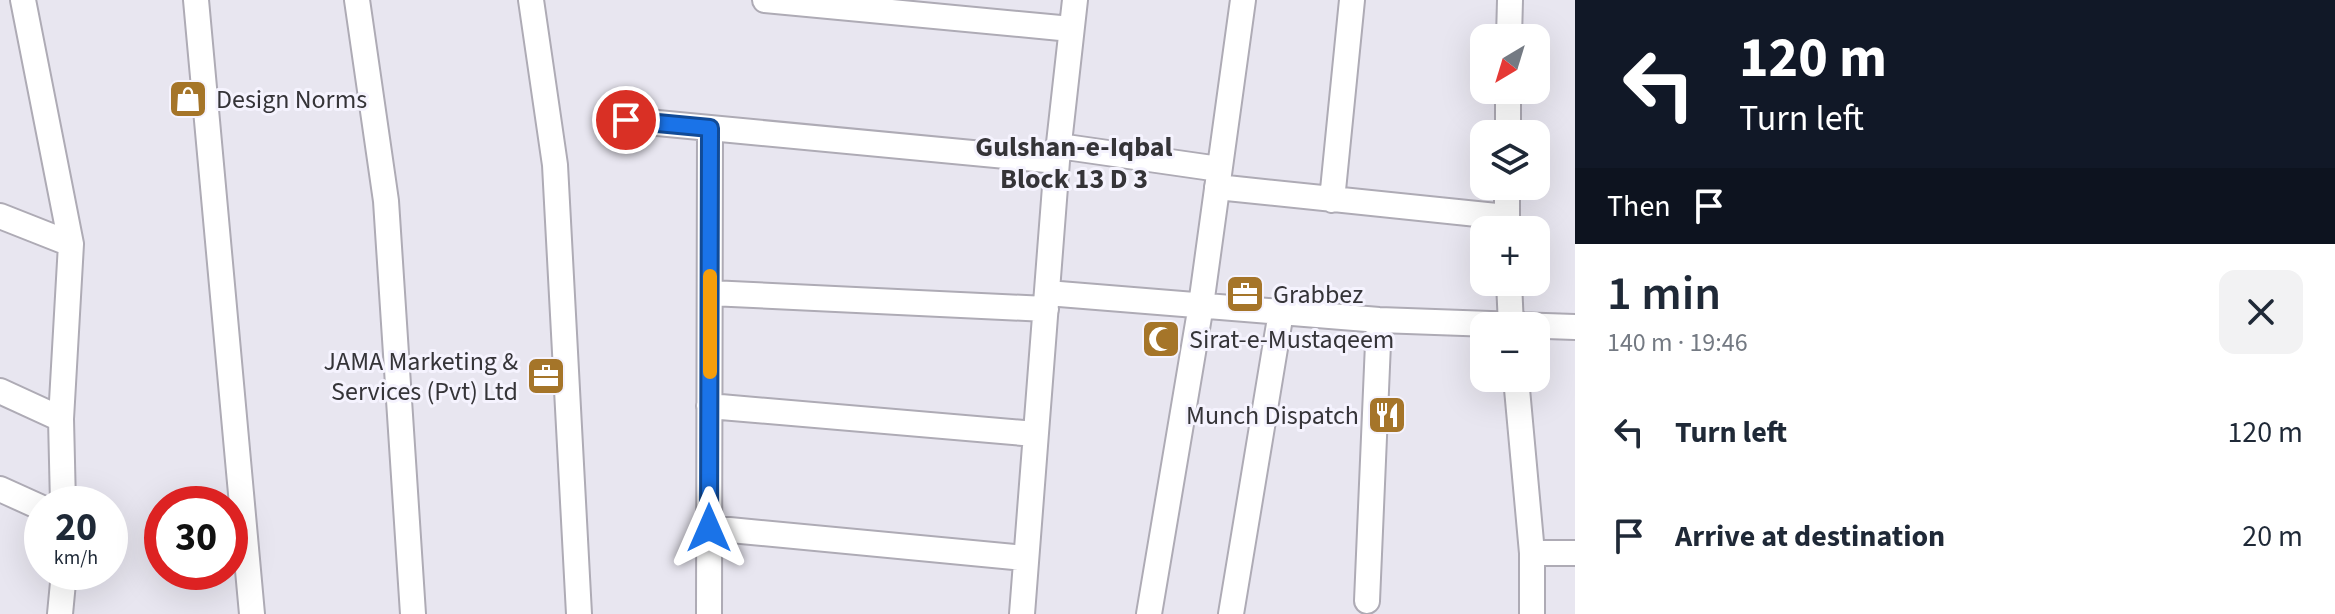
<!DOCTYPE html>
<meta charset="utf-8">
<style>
body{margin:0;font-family:"Source Sans 3",sans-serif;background:#f2f2f3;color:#1f2937;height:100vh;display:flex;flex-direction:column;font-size:30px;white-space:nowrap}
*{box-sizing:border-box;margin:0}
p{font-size:26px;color:#747a83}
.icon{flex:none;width:44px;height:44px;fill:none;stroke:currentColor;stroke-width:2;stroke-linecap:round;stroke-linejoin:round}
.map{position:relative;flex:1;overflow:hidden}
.panel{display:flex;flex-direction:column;background:#fff;width:760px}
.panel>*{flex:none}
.hud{background:#111827;color:#fff;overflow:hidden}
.needle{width:52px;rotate:218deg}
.buttons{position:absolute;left:1470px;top:24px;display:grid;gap:16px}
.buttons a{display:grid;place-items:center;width:80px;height:80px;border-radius:16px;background:#fff;box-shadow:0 8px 32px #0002;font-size:40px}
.speed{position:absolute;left:24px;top:486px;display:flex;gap:16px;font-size:40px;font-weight:700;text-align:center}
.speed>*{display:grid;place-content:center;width:104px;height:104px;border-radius:50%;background:#fff;box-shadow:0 8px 32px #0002;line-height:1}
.speed small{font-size:20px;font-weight:400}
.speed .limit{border:12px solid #d22;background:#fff;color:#111}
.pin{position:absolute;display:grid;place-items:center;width:68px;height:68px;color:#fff;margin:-34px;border:4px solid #fff;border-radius:50%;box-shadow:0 2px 8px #0007}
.me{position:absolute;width:88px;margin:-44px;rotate:0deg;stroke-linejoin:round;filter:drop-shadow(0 0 6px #0008)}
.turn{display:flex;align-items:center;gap:28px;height:168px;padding:0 32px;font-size:36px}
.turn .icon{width:104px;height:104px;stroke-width:2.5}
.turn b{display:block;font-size:56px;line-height:68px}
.then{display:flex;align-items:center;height:76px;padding:0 32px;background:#0003;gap:16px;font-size:30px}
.round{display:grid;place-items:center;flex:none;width:84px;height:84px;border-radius:16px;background:#f2f2f3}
.summary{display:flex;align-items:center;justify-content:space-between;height:136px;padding:0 32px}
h1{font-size:48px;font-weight:600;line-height:60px}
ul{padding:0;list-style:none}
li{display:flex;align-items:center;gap:24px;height:104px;padding:0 32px}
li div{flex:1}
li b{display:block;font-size:30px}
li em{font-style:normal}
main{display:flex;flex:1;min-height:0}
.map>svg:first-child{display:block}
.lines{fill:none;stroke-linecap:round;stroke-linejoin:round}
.minor-casing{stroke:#aeabb5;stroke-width:28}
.minor{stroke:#fff;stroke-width:24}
.route-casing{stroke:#114b97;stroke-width:20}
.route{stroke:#1a73e8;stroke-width:14}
.slow{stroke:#f59e0b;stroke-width:14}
.labels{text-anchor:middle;stroke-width:6;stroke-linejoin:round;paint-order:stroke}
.poi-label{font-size:26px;fill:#353438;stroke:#f5f3fe;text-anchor:start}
.neighbourhood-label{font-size:28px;font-weight:bold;fill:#353438;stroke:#f5f3fe}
</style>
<main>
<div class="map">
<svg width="1575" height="614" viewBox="0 0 1575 614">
<rect width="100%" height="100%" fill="#e8e6f0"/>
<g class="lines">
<g class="minor-casing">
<path id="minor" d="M23,0l48,244 -10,175 2,85
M196,0l56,614
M357,0l29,201 27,413
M531,0l24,165 24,449
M765,0l306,29
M1509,38l1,-38
M626,120l431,41
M1508,134v-44
M1059,146l160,23
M1507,186v44
M1217,187l289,30
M1332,200l20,-200
M0,216l71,28
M1509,282l2,44
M710,293l336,16
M1047,293l332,27 196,7
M1516,378l16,175v61
M0,391l61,28
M709,406l326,28
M0,489l42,19
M709,528l315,30
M1532,553h43
M1367,601l12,-281
M60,614l4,-42
M709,614l1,-486
M1022,614l35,-453 18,-161
M1149,614l52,-309 42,-305
M1231,614l50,-302"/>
</g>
<use href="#minor" class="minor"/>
</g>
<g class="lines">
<g class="route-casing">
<path id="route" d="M626,120l84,8 -1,400"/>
</g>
<use href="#route" class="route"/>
<path class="slow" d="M710,372v-96"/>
</g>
<defs>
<g id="shop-square" transform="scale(2)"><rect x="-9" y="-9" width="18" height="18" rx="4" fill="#a57529" stroke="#f5f3fe"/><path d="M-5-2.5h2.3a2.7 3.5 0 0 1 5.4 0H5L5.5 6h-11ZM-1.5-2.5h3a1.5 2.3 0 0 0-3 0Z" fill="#fff"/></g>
<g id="office-square" transform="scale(2)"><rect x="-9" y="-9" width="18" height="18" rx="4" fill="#a57529" stroke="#f5f3fe"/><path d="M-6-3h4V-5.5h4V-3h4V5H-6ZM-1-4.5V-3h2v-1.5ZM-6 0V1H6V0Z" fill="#fff"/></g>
<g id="mosque-square" transform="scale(2)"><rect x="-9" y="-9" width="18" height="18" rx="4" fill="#a57529" stroke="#f5f3fe"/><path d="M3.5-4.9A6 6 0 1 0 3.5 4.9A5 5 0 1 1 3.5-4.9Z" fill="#fff"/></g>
<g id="restaurant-square" transform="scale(2)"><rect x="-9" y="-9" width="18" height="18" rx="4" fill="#a57529" stroke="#f5f3fe"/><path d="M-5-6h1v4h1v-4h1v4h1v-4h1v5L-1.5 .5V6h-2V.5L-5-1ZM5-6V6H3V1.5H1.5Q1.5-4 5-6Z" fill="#fff"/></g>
</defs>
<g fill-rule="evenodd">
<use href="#shop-square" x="188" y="99"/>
<use href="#office-square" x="1245" y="294"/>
<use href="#mosque-square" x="1161" y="339"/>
<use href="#office-square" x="546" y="376"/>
<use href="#restaurant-square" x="1387" y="415"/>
</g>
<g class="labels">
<g class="poi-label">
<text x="216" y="108">Design Norms</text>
<text x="1273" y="303">Grabbez</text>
<text x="1189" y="348">Sirat-e-Mustaqeem</text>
<text x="518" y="370" text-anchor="end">JAMA Marketing &amp;<tspan x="518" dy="30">Services (Pvt) Ltd</tspan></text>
<text x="1359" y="424" text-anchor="end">Munch Dispatch</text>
</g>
<g class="neighbourhood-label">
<text x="1074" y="156">Gulshan-e-Iqbal<tspan x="1074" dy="32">Block 13 D 3</tspan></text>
</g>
</g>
</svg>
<div class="buttons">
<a><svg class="needle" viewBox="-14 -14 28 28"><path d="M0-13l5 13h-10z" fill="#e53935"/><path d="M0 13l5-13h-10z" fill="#747a83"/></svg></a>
<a><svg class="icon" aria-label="layers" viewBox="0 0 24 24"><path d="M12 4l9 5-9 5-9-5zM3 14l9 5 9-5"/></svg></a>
<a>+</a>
<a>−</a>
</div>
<div class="speed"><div>20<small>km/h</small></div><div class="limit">30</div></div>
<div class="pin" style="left:626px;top:120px;background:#d93025"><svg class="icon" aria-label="arrive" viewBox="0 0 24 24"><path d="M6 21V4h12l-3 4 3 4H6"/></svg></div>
<svg class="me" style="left:709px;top:528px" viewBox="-20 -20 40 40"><path d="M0-17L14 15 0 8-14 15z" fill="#1a73e8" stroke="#fff" stroke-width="4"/></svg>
</div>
<section class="panel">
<div class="hud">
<div class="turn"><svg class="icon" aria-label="left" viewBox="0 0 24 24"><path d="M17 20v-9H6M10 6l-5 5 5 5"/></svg><div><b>120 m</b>Turn left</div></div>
<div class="then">Then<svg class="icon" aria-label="arrive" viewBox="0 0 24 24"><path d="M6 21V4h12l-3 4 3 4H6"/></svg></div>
</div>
<div class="summary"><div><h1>1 min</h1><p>140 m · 19:46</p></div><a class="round"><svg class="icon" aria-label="close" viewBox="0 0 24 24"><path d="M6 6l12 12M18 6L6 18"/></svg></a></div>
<ul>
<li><svg class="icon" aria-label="left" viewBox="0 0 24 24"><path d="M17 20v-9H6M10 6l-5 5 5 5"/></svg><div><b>Turn left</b></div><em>120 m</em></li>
<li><svg class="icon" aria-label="arrive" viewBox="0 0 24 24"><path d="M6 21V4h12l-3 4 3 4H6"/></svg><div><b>Arrive at destination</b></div><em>20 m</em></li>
</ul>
</section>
</main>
